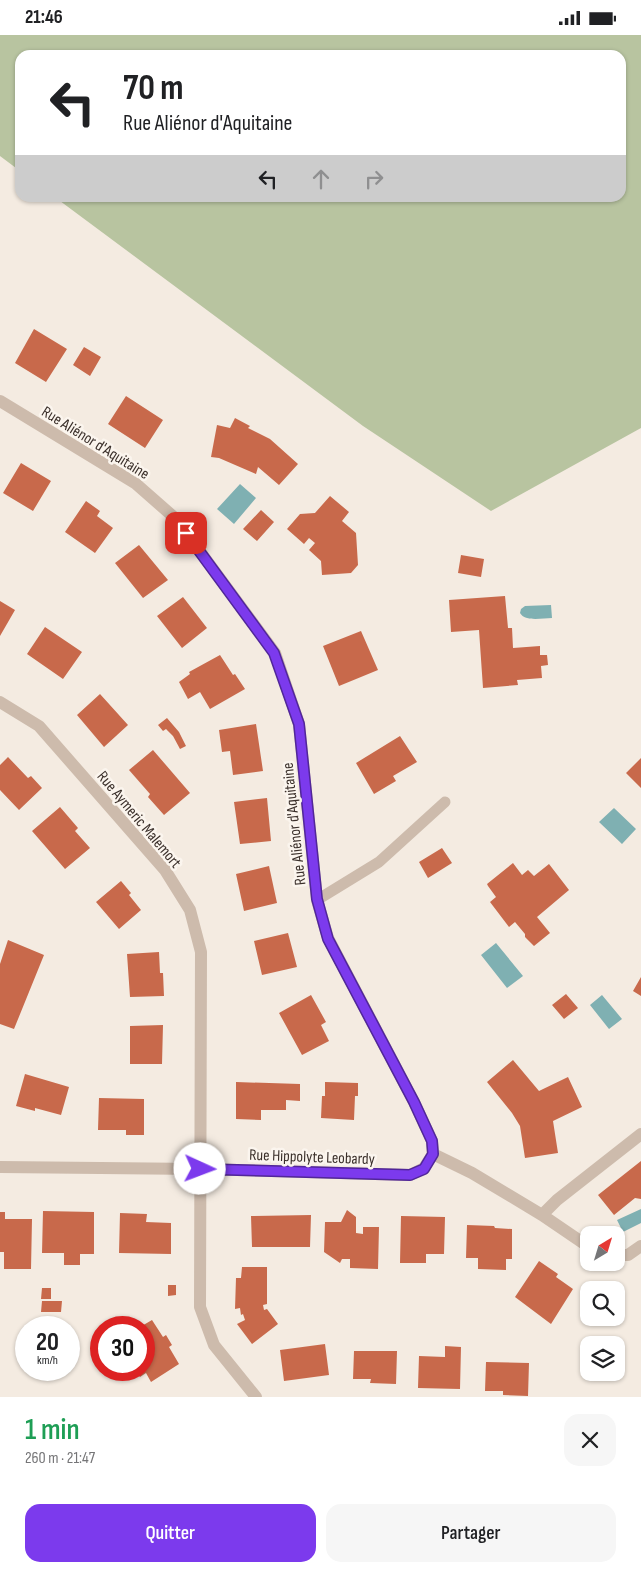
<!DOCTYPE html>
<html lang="fr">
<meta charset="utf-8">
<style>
body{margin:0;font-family:"Sofia Sans Condensed",sans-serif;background:#f6f6f6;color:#202124;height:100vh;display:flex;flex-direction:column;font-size:19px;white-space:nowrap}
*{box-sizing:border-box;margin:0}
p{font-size:16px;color:#757577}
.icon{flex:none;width:28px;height:28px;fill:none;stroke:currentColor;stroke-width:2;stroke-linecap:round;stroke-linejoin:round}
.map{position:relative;height:1362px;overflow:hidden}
.sheet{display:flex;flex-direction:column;background:#fff;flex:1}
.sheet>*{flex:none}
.hud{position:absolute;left:15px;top:15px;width:611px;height:152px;border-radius:15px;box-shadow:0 1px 4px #0004;background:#fff;color:#202124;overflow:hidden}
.needle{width:32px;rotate:38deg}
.controls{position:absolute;left:580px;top:1191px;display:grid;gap:10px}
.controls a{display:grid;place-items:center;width:45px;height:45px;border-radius:10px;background:#fff;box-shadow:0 1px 4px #0004;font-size:25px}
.speed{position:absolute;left:15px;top:1281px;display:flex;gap:10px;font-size:25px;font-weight:700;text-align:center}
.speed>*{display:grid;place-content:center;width:65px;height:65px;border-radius:50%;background:#fff;box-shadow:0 1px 4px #0004;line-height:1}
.speed small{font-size:12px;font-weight:400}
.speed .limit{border:8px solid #d22;background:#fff;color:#111}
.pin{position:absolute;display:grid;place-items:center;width:42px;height:42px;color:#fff;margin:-21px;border-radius:10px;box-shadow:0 2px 8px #0006}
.me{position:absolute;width:55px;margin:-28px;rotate:92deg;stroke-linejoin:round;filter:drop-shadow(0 0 4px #0008)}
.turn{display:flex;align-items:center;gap:18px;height:105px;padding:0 25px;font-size:22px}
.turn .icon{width:65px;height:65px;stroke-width:2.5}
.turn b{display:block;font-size:35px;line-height:42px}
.lanes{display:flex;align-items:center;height:48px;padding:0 25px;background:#0003;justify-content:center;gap:25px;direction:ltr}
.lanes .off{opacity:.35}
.round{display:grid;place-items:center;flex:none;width:52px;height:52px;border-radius:15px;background:#f6f6f6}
.headline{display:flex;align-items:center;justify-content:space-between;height:85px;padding:0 25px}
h1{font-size:30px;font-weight:600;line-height:38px;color:#1e9e55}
.action{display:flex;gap:10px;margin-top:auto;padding:10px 25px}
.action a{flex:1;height:58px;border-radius:15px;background:#7c3aed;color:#fff;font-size:20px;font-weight:600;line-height:58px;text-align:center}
.action a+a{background:#f6f6f6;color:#202124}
.status{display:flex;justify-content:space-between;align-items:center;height:35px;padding:0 25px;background:#fff;direction:ltr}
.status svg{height:14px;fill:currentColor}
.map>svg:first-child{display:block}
.green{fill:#b8c4a0}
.water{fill:#7fb0b2}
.building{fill:#c8694b}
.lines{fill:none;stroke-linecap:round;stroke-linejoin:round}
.lane{stroke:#cdbbac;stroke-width:11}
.street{stroke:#cdbbac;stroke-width:12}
.route-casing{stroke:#51269a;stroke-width:12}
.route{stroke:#7c3aed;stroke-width:9}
.labels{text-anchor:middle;stroke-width:5;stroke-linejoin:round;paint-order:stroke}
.street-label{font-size:16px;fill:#3b302b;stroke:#fbf5ee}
</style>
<div class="status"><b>21:46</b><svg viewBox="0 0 49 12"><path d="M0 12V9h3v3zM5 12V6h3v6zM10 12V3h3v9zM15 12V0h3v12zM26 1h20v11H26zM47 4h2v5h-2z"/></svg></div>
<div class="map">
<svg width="641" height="1362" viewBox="0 0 641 1362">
<rect width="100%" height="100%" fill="#f4ebe1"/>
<path class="green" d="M0,0h641v393l-150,83 -128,-85 -307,-228 565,-1v-142h-601v116l-20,-15z"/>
<path class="water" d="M240,449l16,14 -22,26 -17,-15z
M551,570l1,13c-10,0 -27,4 -32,-5l1,-4 4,-3z
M614,773l22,21 -14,15 -23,-22z
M496,908l27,33 -16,12 -26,-33z
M602,960l20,24 -13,10 -19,-24z
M641,1174v14l-18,9 -6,-12z"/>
<path class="building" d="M34,294l33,20 -21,33 -31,-19z
M84,312l17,10 -11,19 -17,-11z
M126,361l37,24 -18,28 -37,-24z
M235,383l15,8 -2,2 22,11 28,25 -19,21 -21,-18 -2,7 -37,-16 -8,-1 6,-32 13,3z
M21,428l30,18 -18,30 -30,-18z
M330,461l19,16 -7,9 14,12 2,32 -7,8 -29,2 -1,-14 -12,-11 6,-7 -6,-5 -5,6 -17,-15 13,-15 15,-1z
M86,466l14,10 -3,5 16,12 -18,25 -30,-21z
M261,475l13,12 -17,19 -14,-12z
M139,510l29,35 -25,18 -28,-35z
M461,520l23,4 -3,18 -23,-4z
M505,561l3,32h4l1,20 27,-2v9h7l1,10 -7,1 1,12 -25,2 1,5 -35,3 -4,-58 -28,2 -2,-32z
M183,562l24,31 -25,20 -25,-32z
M0,566l15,9 -15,26z
M45,592l37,25 -19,27 -36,-25z
M361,596l17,39 -39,16 -16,-40z
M220,620l13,20 2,-1 10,15 -35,20 -10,-17 -12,7 -9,-17 11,-8 -1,-2z
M100,659l28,31 -24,22 -27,-32z
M167,683l12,14 7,14 -6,3 -7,-13 -7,-7 -3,2 -5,-6z
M256,689l7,47 -30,4 -3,-24 -8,1 -3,-22z
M400,701l17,26 -24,14 3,5 -22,13 -18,-31z
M153,715l37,43 -26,22 -16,-18 2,-3 -21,-24z
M8,722l20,21 3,-2 11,12 -23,22 -19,-20v-25z
M641,723v30l-15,-15z
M267,763l4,43 -31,3 -6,-42z
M60,772l18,21 -3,3 15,17 -25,21 -33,-38z
M442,813l10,15 -24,15 -9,-16z
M513,828l9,12 6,-5 6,6 15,-12 20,26 -32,27 13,16 -16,13 -9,-9v-3l-10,-12 -6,5 -19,-25 6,-5 -8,-11 -1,-2z
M269,831l8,37 -33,8 -8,-37z
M121,846l10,12 -2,2 12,15 -22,19 -23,-27z
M288,898l9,34 -35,8 -8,-34z
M8,905l36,15 -30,74 -14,-5v-60z
M159,917l1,21h3l1,23 -34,1 -3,-43z
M641,942v19l-8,-5z
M566,959l12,14 -14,11 -12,-14z
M311,960l15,27 -5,3 8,16 -27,14 -23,-42z
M163,990l-1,39h-32v-38z
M513,1025l26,31 29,-14 14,30 -29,14 5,32 -33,5 -5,-32 -8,-13 -25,-31z
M25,1039l44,13 -8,28 -26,-7v3l-19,-5z
M236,1047l64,2v17l-14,-1v10h-25v10l-25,-1z
M325,1047l33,1v13h-3l-1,24 -33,-2 1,-22h3z
M99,1063l45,1v36h-18v-5h-28z
M641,1126v38l-6,-1 -21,17 -16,-20z
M347,1175l9,7v16l7,1v-7h16l-1,42 -28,-1v-9h-8l-2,4 -16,-11 1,-30h16z
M43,1176l51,1v42h-14v11h-16v-12h-22z
M0,1177h5v7h27l-1,50h-27v-17h-4z
M120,1178l27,1 -1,8 25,1v31l-52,-1z
M311,1180l-1,32h-58l-1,-31z
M401,1181l44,1 -1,37h-18v9h-26z
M467,1190l27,1 1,2 17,1v30h-6v11l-28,-1v-11h-12z
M539,1226l19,13 -2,3 17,12 -22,35 -36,-27z
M242,1232h25v37l-4,1 1,5 3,-1 11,15 -26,20 -15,-20 8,-4 -2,-6 -2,1 -1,-7 -5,1 1,-31h5z
M168,1250h8v10l-8,1z
M42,1253h9v11h-10z
M42,1266h20l-1,11h-20z
M152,1285l11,17 3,-2 6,10 -3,2 10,17 -28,18 -5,-9 -6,4 -5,-7h9v-43h-4z
M325,1309l4,31 -45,6 -4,-31z
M445,1311l16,1 -1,42 -42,-1 1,-32 26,1z
M354,1316h43l-1,33 -26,-1 1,-4h-18z
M486,1327l43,1 -1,33 -25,-1v-4h-18z"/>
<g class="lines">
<path class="lane" d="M317,865l62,-38 66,-60"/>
<path class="street" d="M0,366l135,82 41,36 99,134 24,71 18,176 11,38 86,164 18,39 1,13
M0,667l39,24 126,144 25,40 11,42 -1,355 14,38 42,52
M433,1119l39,19 70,42 15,-15 84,-66
M0,1132l200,2 210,6 14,-7 9,-14
M542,1180l47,32
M616,1220h12l13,-9"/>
</g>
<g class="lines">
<g class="route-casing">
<path id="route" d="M186,498l88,120 25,71 18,175 11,40 86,163 18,39 1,13 -9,15 -14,6 -210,-6"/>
</g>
<use href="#route" class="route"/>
</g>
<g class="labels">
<g class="street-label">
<text transform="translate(96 407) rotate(32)" y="6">Rue Aliénor d'Aquitaine</text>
<text transform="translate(140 784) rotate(50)" y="6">Rue Aymeric Malemort</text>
<text transform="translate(293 789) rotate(-96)" y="6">Rue Aliénor d'Aquitaine</text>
<text transform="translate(312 1121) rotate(2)" y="6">Rue Hippolyte Leobardy</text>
</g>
</g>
</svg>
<div class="controls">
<a><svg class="needle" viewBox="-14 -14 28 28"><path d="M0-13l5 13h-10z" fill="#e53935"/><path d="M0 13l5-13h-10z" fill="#757577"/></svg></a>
<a><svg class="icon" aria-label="search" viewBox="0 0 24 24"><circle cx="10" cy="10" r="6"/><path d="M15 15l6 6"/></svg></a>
<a><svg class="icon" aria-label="layers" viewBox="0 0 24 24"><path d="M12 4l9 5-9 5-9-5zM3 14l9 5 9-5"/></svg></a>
</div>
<div class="speed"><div>20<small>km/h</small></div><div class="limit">30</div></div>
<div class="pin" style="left:186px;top:498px;background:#d93025"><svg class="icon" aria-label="arrive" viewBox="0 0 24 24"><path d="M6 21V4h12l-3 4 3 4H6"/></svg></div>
<svg class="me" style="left:200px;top:1134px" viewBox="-20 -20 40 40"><circle r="19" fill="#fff"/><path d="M0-13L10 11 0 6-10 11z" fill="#7c3aed"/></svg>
<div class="hud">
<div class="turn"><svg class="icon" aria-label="left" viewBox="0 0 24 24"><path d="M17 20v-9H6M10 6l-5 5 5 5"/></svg><div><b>70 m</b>Rue Aliénor d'Aquitaine</div></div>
<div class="lanes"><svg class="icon" aria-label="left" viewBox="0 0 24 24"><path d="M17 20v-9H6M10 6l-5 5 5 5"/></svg><svg class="icon off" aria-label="ahead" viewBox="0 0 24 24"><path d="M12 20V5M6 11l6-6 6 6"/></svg><svg class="icon off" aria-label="right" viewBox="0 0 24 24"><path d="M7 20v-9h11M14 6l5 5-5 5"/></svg></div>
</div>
</div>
<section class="sheet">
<div class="headline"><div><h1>1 min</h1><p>260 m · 21:47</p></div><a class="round"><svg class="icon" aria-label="close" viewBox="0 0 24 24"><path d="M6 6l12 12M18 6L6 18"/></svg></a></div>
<div class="action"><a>Quitter</a><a>Partager</a></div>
</section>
